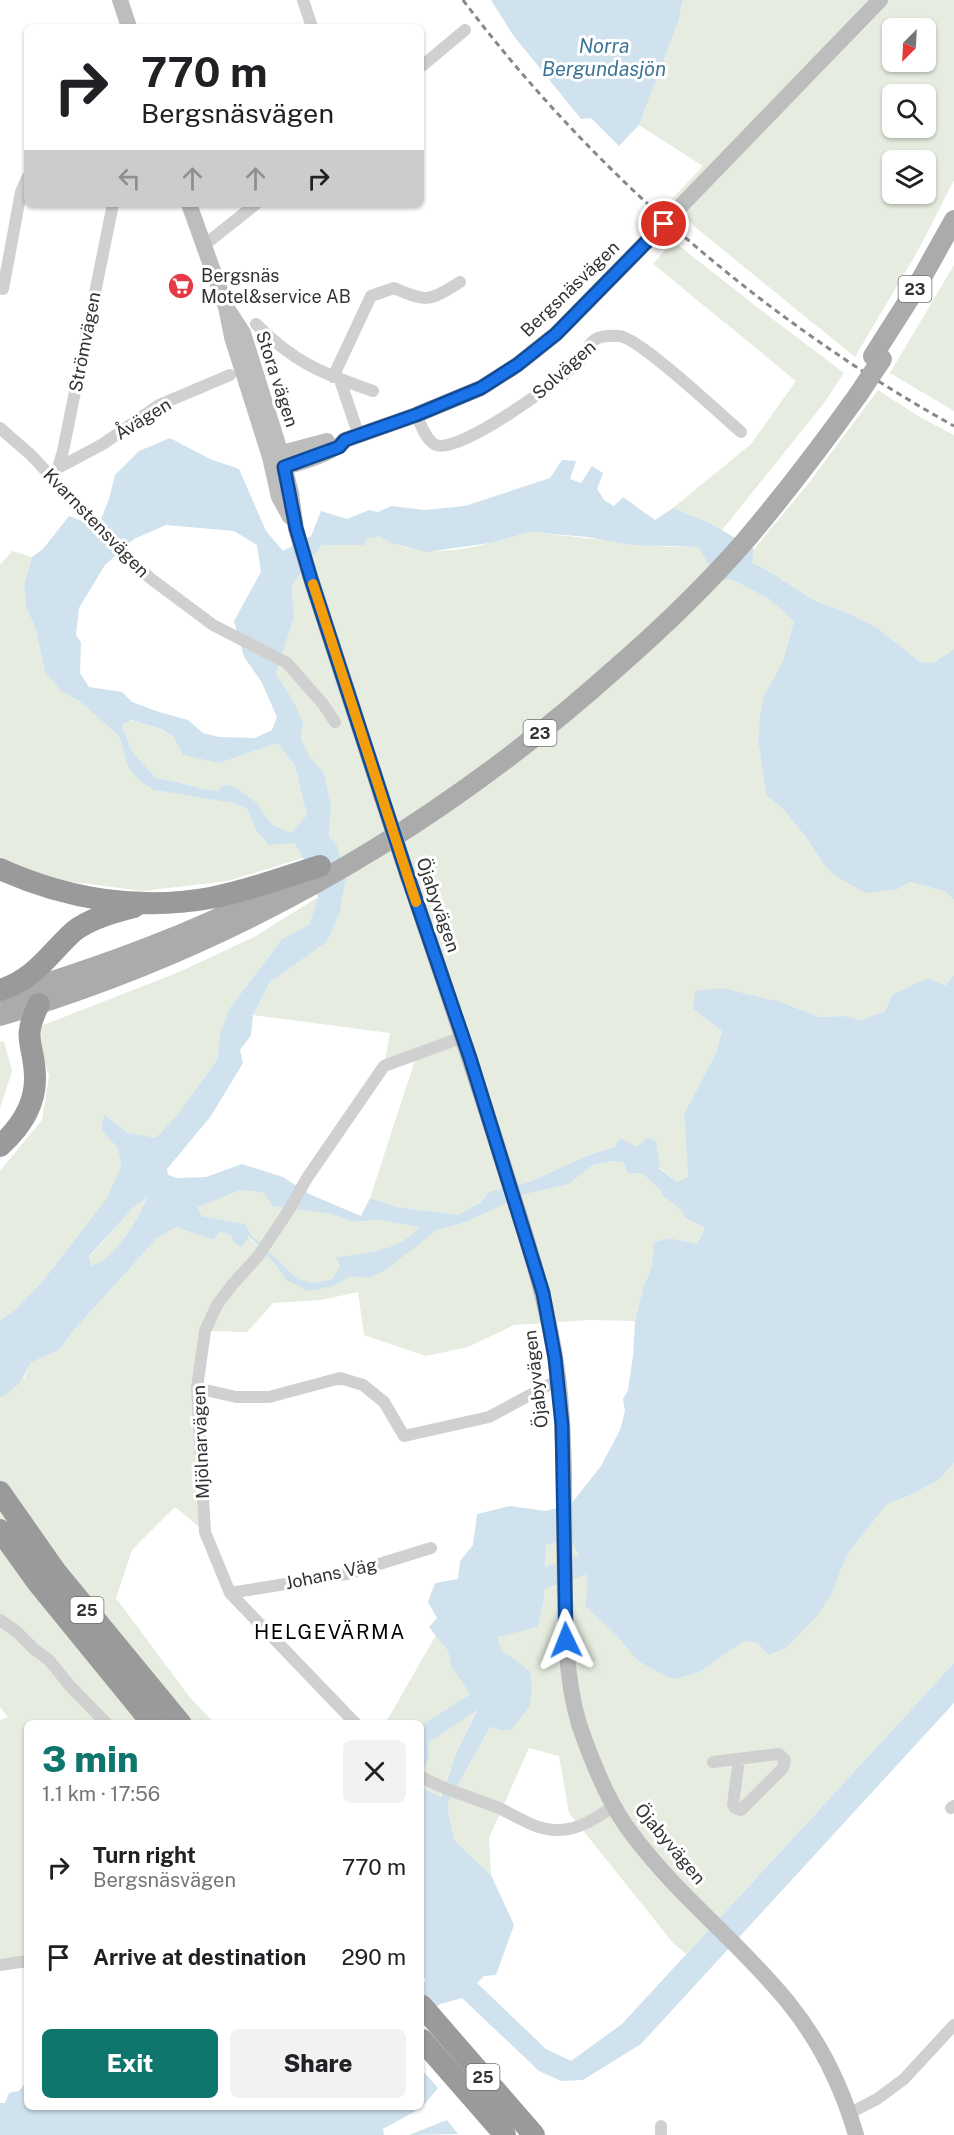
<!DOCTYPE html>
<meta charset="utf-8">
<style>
body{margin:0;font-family:"Public Sans",sans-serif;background:#f2f2f2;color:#202124;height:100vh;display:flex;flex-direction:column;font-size:22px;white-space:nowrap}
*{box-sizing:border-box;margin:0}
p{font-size:20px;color:#757577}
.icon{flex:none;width:33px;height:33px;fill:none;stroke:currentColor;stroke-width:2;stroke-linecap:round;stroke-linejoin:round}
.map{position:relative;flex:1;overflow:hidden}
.side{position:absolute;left:24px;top:1720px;width:400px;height:390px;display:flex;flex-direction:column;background:#fff;border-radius:9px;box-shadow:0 2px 4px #0004}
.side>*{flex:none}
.hud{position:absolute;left:24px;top:24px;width:400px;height:183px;border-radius:9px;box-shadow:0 2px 4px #0004;background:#fff;color:#202124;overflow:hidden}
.needle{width:39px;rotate:204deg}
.controls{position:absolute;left:882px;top:18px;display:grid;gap:12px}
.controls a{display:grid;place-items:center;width:54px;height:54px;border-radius:9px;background:#fff;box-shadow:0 2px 4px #0004;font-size:30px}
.pin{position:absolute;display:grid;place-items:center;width:51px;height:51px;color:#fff;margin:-26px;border:3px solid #fff;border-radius:50%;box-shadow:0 2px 6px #0007}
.me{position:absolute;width:66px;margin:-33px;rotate:358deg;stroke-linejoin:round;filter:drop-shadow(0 0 4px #0008)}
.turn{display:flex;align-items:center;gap:21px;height:126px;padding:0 18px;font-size:27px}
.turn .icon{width:78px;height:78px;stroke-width:2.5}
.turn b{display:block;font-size:42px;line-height:51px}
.lanes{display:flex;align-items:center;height:57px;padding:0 18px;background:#0003;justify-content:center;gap:30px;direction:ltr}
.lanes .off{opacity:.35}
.round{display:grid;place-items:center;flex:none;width:63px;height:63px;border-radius:9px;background:#f2f2f2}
.overview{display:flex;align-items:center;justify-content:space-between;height:102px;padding:0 18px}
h1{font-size:36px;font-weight:800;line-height:45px;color:#0f766e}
.button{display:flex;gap:12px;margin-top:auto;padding:12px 18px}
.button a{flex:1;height:69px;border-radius:9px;background:#0f766e;color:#fff;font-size:24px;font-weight:800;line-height:69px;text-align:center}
.button a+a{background:#f2f2f2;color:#202124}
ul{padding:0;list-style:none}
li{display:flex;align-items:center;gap:18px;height:90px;padding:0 18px}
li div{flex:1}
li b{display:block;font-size:22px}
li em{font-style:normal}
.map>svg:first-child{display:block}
.green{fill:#e6ecdf;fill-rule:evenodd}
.water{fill:#cfe2ee;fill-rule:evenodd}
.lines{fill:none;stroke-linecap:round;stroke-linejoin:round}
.river{stroke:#cfe2ee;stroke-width:20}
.street{stroke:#d0d0d0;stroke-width:12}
.secondary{stroke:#bdbdbd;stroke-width:16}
.primary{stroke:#ababab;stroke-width:20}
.highway{stroke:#9a9a9a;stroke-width:22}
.rail{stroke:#888;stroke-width:3;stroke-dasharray:6 4.5;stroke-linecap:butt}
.secondary-bridge{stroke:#bdbdbd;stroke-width:16}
.primary-bridge{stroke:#ababab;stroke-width:20}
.route-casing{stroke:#114b97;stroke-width:15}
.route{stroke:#1a73e8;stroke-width:10}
.slow{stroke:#f59e0b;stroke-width:10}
.labels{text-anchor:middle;stroke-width:6;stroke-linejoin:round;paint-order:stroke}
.shield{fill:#fff;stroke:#707070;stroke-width:1.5}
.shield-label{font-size:16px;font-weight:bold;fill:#333}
.poi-label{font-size:18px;fill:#333;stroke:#fff;text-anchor:start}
.street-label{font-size:18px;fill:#333;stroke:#fff}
.water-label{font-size:20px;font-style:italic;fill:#3f7597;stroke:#fff}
.neighbourhood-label{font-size:20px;letter-spacing:1.5px;fill:#000;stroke:#fff}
</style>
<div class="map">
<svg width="954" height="2135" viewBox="0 0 954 2135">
<rect width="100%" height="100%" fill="#fff"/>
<path class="green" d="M683,0h271v180l-34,67 -65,110 -160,-130 -24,-27 32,-34 -64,-41 39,-103zM892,28h34v34h-34zM892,94h34v34h-34zM892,160h34v34h-34z
M673,241l89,70 82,62 -20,30 -102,127 -12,-7 -37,-15 78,-64 45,-63 -143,-117z
M954,265v146l-64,-38z
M878,390l40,26 36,19v214l-21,14 -13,-1 -44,-35 -33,-16 -30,-11 -41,-27 -21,-10 3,-14 54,-65z
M531,532l136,15h31l21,35 12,-3 38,20 25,22 -11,40 -19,34 -4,20 -2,24 8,56 18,15 21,26 18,27 75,26 12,-7 34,9 10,9v75l-9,11 -53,9 -7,16 -24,9 -17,-4 -25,1 -38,-15 -58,-14 -30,21 29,22 -6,22 -32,61 4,64 -11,4 -41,-34 -21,-1 -26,8 -60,27 -41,10 -7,10 -23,13 -61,-8 -27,-9 47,-144 -33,12 6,-33 -137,-18 17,-33 57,-40 13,-30 6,-34 -9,-33 -8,-8 2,-31 -7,-33 -15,-16 -8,-19 2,-16 -9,-20 -18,-29 18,-55 -2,-33 30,-40h41l4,-6 13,-3c44,29 104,9 151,-4z
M12,551l20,6 -8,28 2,22 9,20 10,45 16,19 18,10 40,35 9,31 26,23 79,13 14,6 9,21 38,13 9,15 -75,23 -86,10 -91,-12 -51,-22v-292z
M130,720l30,9 60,34 57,-20 18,23 12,49 -16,19 -18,-9 -11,-13 -6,-9 -30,-19 -9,7c-22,-3 -38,-10 -61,-13l-25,-28 -9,-25z
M318,897l-9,28 -27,14 -53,70 -9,25 -3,26 -39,54 -22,25 -28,-6 -24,-17 -3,14 17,18 3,18 -14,32 -65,84 -27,28 -15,10v-149l42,-51 7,-44 -7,-23 -1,-27 138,-54 75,-35z
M4,1041l8,30 -12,37v-66z
M613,1161l11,2 3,10 16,1 18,17 3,6 17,13 4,8 20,10 -8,16 -27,-6 -15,4 -3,25 -8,18 -9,36 -45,-1 -76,5 -46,22 -42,9 -62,-21 -6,-43 -37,8 -48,3 -26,29 -42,-1 -8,57 8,144 -30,-25 -43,43 -16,48 72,97 26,28 -187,1v237l-27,4v-245l8,-3 -8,-10v-309l25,-21 5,-14 29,-13 16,-21 82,-91 19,-12 38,14 6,-8 28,4 26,27 12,17 47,6 18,-11 18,3 68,-48 29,-8 60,-28 43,-10 24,-19z
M239,1190l25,3 8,13 60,8 20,8 25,-2 44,7c-22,24 -54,26 -84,30l3,9 -8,13 -20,4 -14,-4 -46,-43 -7,-12 -43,-8 -4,-10z
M149,1195c-12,23 -32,63 -58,72l-2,-10 44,-49z
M954,1463v200l-268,291 -12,-10 -105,-131 -10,-57 -30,-8 -40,90 2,37 -36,-34 -6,-24 -1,-14 42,-76 13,4 8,-73 -10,-8 -3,-14 40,-9 6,-27 2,-55 24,-5c17,27 20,34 16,66l29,28 22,26 71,5 36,-24 14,2 73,-48 16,-40 40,-51 24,-9 29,-16z
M436,1635l12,16 3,15 19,28 -48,31 -37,-1z
M477,1709l-21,44 -16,44 -18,-9c-1,-16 7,-29 6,-45z"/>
<path class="water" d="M491,0h192l-5,22 -39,103 -20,21 -28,-28 -10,1 -68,-84z
M170,438l40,21 29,10 27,62 17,20 28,-15 10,-25 26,8 22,-9 9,2 13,-6 34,4 40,-4 85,-28 12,-18 14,1 -6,18 11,4 11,-17 11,7 -6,16 8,12 9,5 9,-9 32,23 18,-12 37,15 44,26 -2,14 20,10 41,27 30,11 33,16 44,35 13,1 21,-14v251l-10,-9 -34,-9 -12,7 -32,4 -31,-17 -12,-13 -18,-27 -21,-26 -18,-15 -8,-56 2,-24 4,-20 19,-34 11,-40 -25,-22 -38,-20 -12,3 -21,-35 -66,-2 -45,-8 -56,-5 -41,11 -64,9 -35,-9 -11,-7 -13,3 -3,6h-42l-30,40 2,33 -18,55 18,29 9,20 -2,16 8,18 15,17 7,33 -2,31 8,8 9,33 -6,34 -13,30 -57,40 -17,33 -2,20 -11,15 3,13 -32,53 -44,53 1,6 9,3 29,-1 36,-13 41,13 26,17 52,22 9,-18 27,9 61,8 23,-13 7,-10 41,-10 60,-27 26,-8 5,-9 16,9 12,-9 8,3 4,28 17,13 11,-5 -4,-63 32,-61 6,-22 -29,-22 2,-18 28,-3 58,14 38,15 25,-1 17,4 24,-9 7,-16 36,-17 17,8 9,-11v488l-14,16 -29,16 -24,9 -40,51 -16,40 -15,22 -30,31 -18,7 -10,-12 -14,-2 -45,31 -24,7 -10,-3 -28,-16 -22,-26 -30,-28c5,-32 2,-39 -15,-66l-24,5 -2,55 -6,27 -40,10 3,13 29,21 2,19 -3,17 -17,22 -9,2 -13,-4 -42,76 1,14 6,24 36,34 23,50 -18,50 -12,1 -7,7 69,66 25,12 51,-37 332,-361v40l-313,341 -58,36 -22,1 -22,-10 -77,-73 -22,6 -18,15v-34l4,-5 -4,-5v-187l19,9 15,-44 21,-43 -49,33 1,13 -7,19v-50l48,-31 -19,-28 -3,-15 -19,-24 8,-9 -9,-16 7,-19 23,-4 2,-18 13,-16 4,-31 33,-8 36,5 25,-7 30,-38 19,-36 5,-19 -2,-12 5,-9 5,-34 2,-35 9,-36 8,-18 2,-25 16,-4 27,6 8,-16 -20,-10 -4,-8 -17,-13 -3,-6 -18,-17 -16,-1 -3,-10 -11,-2 -20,4 -24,19 -43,10 -60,28 -29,8 -50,39 -18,9 -18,-2 -18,10 -25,5 -22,-11 -12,-17 -25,-27 -7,11 -8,-4 -3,-8 -11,-3 -6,8 -38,-13 -19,11 -82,91 -16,21 -29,13c-8,21 -13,23 -30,35v-78l15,-10 27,-28 65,-84 14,-32 -3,-18 -17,-18 3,-15 24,18 28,5 22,-24 39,-54 3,-26 9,-25 53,-70 27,-14 9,-28 -15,-39 -9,-15 -25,2 -13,-15 -9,-21 -14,-6 -79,-13 -14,-9 -12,-14 -9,-31 -40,-35 -18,-10 -16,-19 -10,-45 -9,-20 -2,-22 8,-28 11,-8 26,-33 29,11 11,-28 6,-24 24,-24zM166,525l68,6 23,14 4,27 -27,49 10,36 17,24 16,36 -5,13 -17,8 -36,-1 -16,-4 -15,-13 -29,-8 -27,-10 -10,-10 -33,-5 -9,-14 1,-31 -5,-7 3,-27 26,-43 29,-26zM131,720l30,9 13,8 9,18 37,8 57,-20 18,23 12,49 -16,18 -18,-8 -11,-13 -5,-9 -19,-14 -12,-5 -9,7c-22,-3 -39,-10 -61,-13l-25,-28 -9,-25zM240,1190l24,3 8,13 60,8 20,8 25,-2 43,7c-21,24 -53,26 -84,30l4,9 -8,13 -20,4 -14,-4 -46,-43 -7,-12 -43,-8 -4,-9zM148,1196c-10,23 -33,63 -57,70l-2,-10 44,-48z
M422,2070l16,18 -16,19z
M27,2081v27h394l-38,21 1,6h-384v-32h5l4,-10 10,-2z
M447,2120l11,14 -49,1z"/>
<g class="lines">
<path class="river" d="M521,1586l88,-30"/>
<path class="street" d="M303,0l9,27
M422,66l43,-36
M203,246l53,-42
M3,289l18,-97 6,-14
M256,324c39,39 65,49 117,67
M333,377l38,-81 23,-8c34,15 35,13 66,-6
M340,380l19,56
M416,415c5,9 10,26 20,30 24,9 125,-65 144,-85 5,-6 8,-14 13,-19 6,-5 18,-6 26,-5 20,1 102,79 122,96
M0,428l31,27 92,99 27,24 63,47 74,38 36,41 12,18
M58,468l45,-24 56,-39 71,-30
M50,476l8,-8 5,-17 50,-247
M197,1388l39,9h33l71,-19 23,7 21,17 20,34 85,-19 69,-37
M230,1593l117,-19 84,-26
M0,1620l16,11 18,18 15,11 21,26 37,38
M356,1724l-126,-131 -25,-61 -8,-144 8,-57 12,-26 15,-20 27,-30 28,-42 20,-35 77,-112 79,-29
M713,1762l66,-8 6,6 -2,8 -42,42 -6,-2 -2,-4 6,-44
M422,1777c23,14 51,20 77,31 19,9 38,23 60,22 20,0 39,-13 55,-24
M951,1808l3,-2
M0,1965l27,-4
M850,2113l27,-14 27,-20 50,-54
M661,2126v9"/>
<path class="secondary" d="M120,0l9,27
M189,204l37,103 6,30 38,120 9,40 11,20
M675,212l205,-212
M226,307l17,26 38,121 10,39 5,36 15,50 70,216
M271,456l56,-15
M273,470c20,-5 59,-15 72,-30l71,-25 65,-27 36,-23 39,-31 97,-99
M407,874c34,99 67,197 98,296 22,69 44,135 53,207 9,73 5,148 7,221 1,48 2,98 20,143 12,32 26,66 47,93 45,61 107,108 155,167 32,39 55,86 69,134"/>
<path class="primary" d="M873,356l42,-66 39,-70
M5,996c98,-30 196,-65 285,-114
M0,1016c230,-68 435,-186 614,-346 46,-40 91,-83 131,-129 40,-47 77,-96 113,-146"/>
<path class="highway" d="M0,869c66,30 139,42 210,29 38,-7 74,-21 110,-32
M0,990c34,-10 49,-36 73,-58 15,-13 42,-20 61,-25
M0,1146c20,-18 36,-42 35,-70 -1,-34 -14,-36 4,-72
M0,1492l56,80 125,152
M0,1530l38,53 115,141
M422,2006l112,129
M422,2040l83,95"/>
<path class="rail" d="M463,0c130,173 302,321 491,426"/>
<path class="secondary-bridge" d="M653,235l22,-23
M381,795l26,79"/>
<path class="primary-bridge" d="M858,395l24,-36"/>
</g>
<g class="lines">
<g class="route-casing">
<path id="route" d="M566,1640l-4,-215 -7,-67 -12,-65 -73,-235 -63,-184 -96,-295 -15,-51 -12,-61 55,-20 6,-7 71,-25 65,-27 36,-23 39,-31 108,-110"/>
</g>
<use href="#route" class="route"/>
<path class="slow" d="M313,584l103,318"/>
</g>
<defs>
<g id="supermarket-disc" transform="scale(1.35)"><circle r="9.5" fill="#e63946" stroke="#fff"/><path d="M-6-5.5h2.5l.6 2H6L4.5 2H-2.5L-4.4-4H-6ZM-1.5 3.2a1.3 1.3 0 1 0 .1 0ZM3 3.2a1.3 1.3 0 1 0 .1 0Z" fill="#fff"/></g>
</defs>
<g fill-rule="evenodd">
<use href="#supermarket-disc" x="181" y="286"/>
</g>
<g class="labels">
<g class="shield">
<rect x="898.5" y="276" width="33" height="26" rx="4.5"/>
<rect x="523.5" y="720" width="33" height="26" rx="4.5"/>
<rect x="70.5" y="1597" width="33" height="26" rx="4.5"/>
<rect x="466.5" y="2064" width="33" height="26" rx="4.5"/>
</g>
<g class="shield-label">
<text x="915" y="295">23</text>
<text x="540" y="739">23</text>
<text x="87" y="1616">25</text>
<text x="483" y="2083">25</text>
</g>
<g class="poi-label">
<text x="201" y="282">Bergsnäs<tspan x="201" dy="21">Motel&amp;service AB</tspan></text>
</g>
<g class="street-label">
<text transform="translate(570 289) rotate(-44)" y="6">Bergsnäsvägen</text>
<text transform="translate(85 342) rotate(-79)" y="6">Strömvägen</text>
<text transform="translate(564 370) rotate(-42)" y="6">Solvägen</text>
<text transform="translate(277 379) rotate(72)" y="6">Stora vägen</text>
<text transform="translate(143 419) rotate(-32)" y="6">Åvägen</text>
<text transform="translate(96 523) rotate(46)" y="6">Kvarnstensvägen</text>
<text transform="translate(438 905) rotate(71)" y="6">Öjabyvägen</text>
<text transform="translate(536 1379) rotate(-97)" y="6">Öjabyvägen</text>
<text transform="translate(201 1442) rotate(-92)" y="6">Mjölnarvägen</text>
<text transform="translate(331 1574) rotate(-12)" y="6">Johans Väg</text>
<text transform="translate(670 1844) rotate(50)" y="6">Öjabyvägen</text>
</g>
<g class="water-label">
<text x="604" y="53">Norra<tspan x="604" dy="23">Bergundasjön</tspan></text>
</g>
<g class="neighbourhood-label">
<text x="330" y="1639">HELGEVÄRMA</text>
</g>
</g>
</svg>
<div class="controls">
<a><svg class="needle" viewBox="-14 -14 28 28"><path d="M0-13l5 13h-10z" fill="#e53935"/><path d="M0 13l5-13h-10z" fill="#757577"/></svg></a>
<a><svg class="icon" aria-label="search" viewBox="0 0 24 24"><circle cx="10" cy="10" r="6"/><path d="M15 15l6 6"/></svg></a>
<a><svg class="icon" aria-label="layers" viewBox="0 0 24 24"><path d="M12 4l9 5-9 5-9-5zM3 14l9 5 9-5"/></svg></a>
</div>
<div class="pin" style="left:664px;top:224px;background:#d93025"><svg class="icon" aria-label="arrive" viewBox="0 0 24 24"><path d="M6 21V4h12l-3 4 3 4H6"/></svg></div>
<svg class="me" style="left:566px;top:1640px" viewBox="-20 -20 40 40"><path d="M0-17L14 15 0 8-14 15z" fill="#1a73e8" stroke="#fff" stroke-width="4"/></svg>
<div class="hud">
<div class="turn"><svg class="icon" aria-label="right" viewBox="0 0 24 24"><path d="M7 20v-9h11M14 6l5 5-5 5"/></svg><div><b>770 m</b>Bergsnäsvägen</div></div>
<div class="lanes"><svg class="icon off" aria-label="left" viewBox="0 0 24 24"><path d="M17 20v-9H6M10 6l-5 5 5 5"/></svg><svg class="icon off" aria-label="ahead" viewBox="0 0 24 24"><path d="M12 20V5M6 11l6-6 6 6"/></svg><svg class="icon off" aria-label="ahead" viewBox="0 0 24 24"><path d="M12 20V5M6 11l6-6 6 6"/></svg><svg class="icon" aria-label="right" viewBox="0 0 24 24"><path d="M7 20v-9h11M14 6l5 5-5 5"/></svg></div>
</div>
<section class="side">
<div class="overview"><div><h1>3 min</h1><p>1.1 km · 17:56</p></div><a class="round"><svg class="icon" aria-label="close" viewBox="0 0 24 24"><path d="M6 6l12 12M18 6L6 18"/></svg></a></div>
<ul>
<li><svg class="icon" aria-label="right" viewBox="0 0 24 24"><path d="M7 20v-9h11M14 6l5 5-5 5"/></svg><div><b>Turn right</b><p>Bergsnäsvägen</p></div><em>770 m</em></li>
<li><svg class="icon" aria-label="arrive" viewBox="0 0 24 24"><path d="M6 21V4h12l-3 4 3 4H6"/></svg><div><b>Arrive at destination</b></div><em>290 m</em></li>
</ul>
<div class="button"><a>Exit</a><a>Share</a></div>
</section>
</div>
